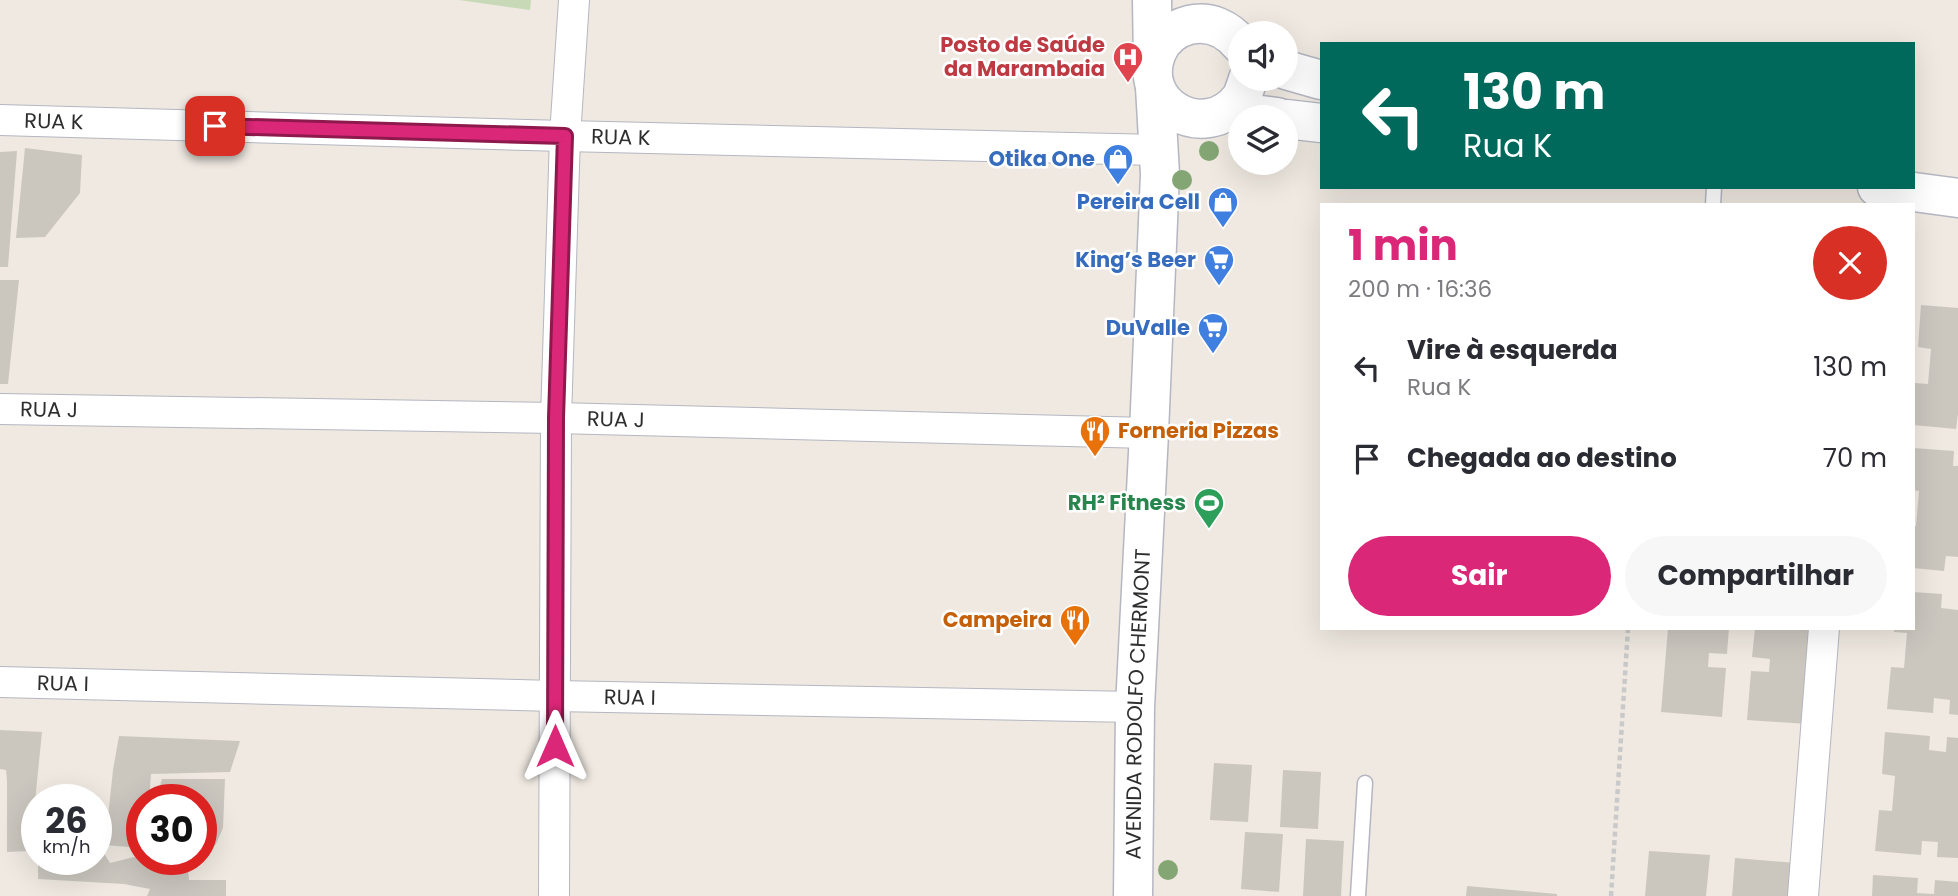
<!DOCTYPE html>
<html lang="pt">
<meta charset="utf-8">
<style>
body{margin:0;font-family:Poppins,sans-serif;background:#f7f7f7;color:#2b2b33;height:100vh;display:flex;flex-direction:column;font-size:26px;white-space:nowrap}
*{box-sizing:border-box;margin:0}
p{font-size:23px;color:#7c7c81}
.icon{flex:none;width:38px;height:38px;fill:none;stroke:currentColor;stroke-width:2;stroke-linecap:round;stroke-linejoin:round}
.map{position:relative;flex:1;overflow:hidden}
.drawer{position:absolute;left:1320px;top:203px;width:595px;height:427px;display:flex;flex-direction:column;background:#fff;border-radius:0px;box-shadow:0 7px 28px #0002}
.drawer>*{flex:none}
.banner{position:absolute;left:1320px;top:42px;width:595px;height:147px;border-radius:0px;box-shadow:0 7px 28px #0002;background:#00695c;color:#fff;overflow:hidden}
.tools{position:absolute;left:1228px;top:21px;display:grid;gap:14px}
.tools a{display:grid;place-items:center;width:70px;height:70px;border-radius:50%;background:#fff;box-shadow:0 7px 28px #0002;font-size:35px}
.speed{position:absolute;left:21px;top:784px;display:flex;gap:14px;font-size:35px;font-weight:700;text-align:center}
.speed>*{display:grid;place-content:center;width:91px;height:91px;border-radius:50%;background:#fff;box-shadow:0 7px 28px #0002;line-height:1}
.speed small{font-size:18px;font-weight:400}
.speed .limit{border:10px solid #d22;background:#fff;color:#111}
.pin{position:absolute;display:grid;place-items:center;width:60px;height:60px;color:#fff;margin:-30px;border-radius:14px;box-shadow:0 4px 10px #0006}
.me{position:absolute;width:77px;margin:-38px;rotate:0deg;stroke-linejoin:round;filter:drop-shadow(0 0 5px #0008)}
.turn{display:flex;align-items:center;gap:24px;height:147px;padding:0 28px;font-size:32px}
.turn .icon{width:91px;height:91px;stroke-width:2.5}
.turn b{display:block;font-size:49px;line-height:60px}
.round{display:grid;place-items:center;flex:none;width:74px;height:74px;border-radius:37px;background:#f7f7f7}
.headline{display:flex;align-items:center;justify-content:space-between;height:119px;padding:0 28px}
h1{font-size:42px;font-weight:700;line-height:52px;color:#db2777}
.button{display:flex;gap:14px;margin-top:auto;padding:14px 28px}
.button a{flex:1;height:80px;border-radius:42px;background:#db2777;color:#fff;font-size:28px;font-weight:700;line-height:80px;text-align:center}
.button a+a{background:#f7f7f7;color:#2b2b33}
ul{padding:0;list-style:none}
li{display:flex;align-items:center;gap:21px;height:91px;padding:0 28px}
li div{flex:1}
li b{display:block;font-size:26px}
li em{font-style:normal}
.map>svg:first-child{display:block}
.cemetery{fill:#c8d9b8}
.building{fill:#cbc7bf}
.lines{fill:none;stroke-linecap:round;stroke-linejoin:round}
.service-casing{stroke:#b4b7c1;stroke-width:17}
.minor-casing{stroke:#b4b7c1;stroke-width:32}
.secondary-casing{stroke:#b4b7c1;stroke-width:41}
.path{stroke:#c9c9c9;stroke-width:4.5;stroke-dasharray:5 3.5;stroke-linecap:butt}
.service{stroke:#fff;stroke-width:14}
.minor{stroke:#fff;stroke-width:30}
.secondary{stroke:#fff;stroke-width:38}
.tree{fill:#84a574}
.route-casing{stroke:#8e194d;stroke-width:18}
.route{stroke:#db2777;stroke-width:12}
.labels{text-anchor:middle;stroke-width:5;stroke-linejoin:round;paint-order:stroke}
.health-label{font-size:21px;font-weight:bold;fill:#be3a42;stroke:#fff;text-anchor:end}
.street-label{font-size:21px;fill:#2e2e2e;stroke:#fff}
.shop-label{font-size:21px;font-weight:bold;fill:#366cbe;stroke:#fff;text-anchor:end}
.food-label{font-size:21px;font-weight:bold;fill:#c56008;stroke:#fff;text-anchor:start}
.leisure-label{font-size:21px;font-weight:bold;fill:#27864d;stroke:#fff;text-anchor:end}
</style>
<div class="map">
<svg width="1958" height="896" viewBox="0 0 1958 896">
<rect width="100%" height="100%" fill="#efe9e1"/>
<path class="cemetery" d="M459,0h72l-1,10z"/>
<path class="building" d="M25,148l57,7 -2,38 -35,44 -29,1z
M17,151l-9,116h-8v-115z
M0,280h19l-11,104h-8z
M1921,305l37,3v106l-2,15 -43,-4 2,-42 13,1 3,-35 -13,-2z
M1913,448l41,3 -1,15h5v91l-12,-1 -2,15 -31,-3v-42h3l3,-35 -6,-1z
M1913,592l29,2 -1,14 17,2v105l-9,-1 1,-14 -16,-2 -1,15 -46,-4 4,-42 13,1 3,-35 -13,-1v-4h19z
M1668,628h61l-2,26 -18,-1 -1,14 18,1 -4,49 -61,-5z
M1755,628h61l-8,96 -61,-4 4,-49 18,1 1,-13 -18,-2z
M0,730l42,2 -12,119 -23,1v-71l-1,-11 -6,-1z
M1885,732l45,4 -1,14 17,2 1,-15 11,1v120l-21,-1 1,-15 -16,-1 -1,14 -46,-4 4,-41 13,1 3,-35 -13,-2z
M119,736l121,5 -10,31 -79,2 -2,26h-7v25l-7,3 -6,19 -24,-2 8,-75z
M1214,763l38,2 -4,57 -38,-2z
M1283,770l38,2 -3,57 -38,-2z
M162,779h63l-2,49 -7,16 -11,12h-4v-56h-45z
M1245,832l38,2 -4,58 -38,-3z
M1306,839l38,2 -3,55h-38z
M1649,851l61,4 -4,41h-61z
M96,852h7l7,11 24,-6 8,1v1h45l2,21h37v16h-79l3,-7 -26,-5 -86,-5v-20h58z
M1735,858l61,5 -3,33h-61z
M1873,875l45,3 -1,15 17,1 1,-14 23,2v14h-86z
M1467,886l90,8v2h-91z"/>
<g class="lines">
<g class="service-casing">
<path id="service" d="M1713,205l1,-18
M1358,896l7,-113"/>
</g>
<g class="minor-casing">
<g id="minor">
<path id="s1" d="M0,120l565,16 594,14"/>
<path id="s2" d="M0,409l556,9 593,15"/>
<path id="s3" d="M0,682l555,14 580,11"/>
<path d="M554,896l2,-478 9,-282 9,-136"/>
<path d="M1803,896l21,-268"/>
</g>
</g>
<g class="secondary-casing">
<g id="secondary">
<path d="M1152,0l1,63"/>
<path d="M1241,45c-13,-16 -31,-25 -52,-20 -15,4 -26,13 -32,27 -22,53 48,92 83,47 4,-6 6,-14 8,-20"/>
<path d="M1286,70l35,10"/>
<path d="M1228,111l49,6"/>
<path d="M1286,119l35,4"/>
<path d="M1877,187l81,11"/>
<path id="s4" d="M1133,896l2,-189 14,-274 11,-259 -5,-87"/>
</g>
</g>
<path class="path" d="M1611,896l17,-268"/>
<use href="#service" class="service"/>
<use href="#minor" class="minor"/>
<use href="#secondary" class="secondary"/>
</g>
<g class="tree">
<circle cx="1209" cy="151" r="10"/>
<circle cx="1182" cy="180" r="10"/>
<circle cx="1168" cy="870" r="10"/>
</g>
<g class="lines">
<g class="route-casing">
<path id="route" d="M215,126l350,10 -9,282 -1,328"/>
</g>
<use href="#route" class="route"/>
</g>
<defs>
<g id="hospital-pin" transform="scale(1.575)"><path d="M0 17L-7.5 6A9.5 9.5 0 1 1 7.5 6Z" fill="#e0444e" stroke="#fff"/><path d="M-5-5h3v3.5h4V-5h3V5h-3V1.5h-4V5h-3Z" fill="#fff"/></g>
<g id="shop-pin" transform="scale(1.575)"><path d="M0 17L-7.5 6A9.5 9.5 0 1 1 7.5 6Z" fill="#3f7fe0" stroke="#fff"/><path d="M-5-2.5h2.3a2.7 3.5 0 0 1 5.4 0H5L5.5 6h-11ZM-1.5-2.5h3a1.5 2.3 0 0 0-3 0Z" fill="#fff"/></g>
<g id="supermarket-pin" transform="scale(1.575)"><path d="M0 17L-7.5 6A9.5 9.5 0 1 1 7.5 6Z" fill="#3f7fe0" stroke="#fff"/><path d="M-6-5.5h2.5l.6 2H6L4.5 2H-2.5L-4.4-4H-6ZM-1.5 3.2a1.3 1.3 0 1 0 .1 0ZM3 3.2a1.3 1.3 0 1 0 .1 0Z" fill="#fff"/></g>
<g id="restaurant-pin" transform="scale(1.575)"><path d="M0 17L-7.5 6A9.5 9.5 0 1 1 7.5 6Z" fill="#e8710a" stroke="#fff"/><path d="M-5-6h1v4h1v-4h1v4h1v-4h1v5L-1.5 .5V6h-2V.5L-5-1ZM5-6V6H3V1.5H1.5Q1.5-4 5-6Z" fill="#fff"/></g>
<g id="stadium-pin" transform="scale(1.575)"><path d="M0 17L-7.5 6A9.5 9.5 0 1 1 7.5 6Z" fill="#2e9e5b" stroke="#fff"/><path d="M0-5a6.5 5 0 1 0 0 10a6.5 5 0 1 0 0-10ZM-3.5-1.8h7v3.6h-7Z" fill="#fff"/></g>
</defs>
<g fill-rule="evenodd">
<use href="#hospital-pin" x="1128" y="57"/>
<use href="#shop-pin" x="1118" y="159"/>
<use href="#shop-pin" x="1223" y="202"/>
<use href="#supermarket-pin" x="1219" y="260"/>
<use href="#supermarket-pin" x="1213" y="328"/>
<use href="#restaurant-pin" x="1095" y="431"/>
<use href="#stadium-pin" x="1209" y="503"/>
<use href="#restaurant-pin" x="1075" y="620"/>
</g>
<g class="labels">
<g class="health-label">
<text x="1105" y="52">Posto de Saúde<tspan x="1105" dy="24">da Marambaia</tspan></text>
</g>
<g class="street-label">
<text dy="7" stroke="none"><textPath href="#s1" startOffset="54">RUA K</textPath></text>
<text dy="7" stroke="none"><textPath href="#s1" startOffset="621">RUA K</textPath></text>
<text dy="7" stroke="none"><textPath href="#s2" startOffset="49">RUA J</textPath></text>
<text dy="7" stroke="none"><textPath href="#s2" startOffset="616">RUA J</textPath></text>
<text dy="7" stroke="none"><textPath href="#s3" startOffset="63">RUA I</textPath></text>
<text dy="7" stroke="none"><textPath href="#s3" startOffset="630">RUA I</textPath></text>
<text dy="7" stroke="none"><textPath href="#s4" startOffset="192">AVENIDA RODOLFO CHERMONT</textPath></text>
</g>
<g class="shop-label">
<text x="1095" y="166">Otika One</text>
<text x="1200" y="209">Pereira Cell</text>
<text x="1196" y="267">King’s Beer</text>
<text x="1190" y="335">DuValle</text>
</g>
<g class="food-label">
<text x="1118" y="438">Forneria Pizzas</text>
<text x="1052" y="627" text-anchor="end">Campeira</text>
</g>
<g class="leisure-label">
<text x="1186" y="510">RH² Fitness</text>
</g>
</g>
</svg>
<div class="tools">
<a><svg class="icon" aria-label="sound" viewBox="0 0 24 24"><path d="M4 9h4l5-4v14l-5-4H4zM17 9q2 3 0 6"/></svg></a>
<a><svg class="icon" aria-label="layers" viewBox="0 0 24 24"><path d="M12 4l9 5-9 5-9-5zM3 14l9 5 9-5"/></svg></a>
</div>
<div class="speed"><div>26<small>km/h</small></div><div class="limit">30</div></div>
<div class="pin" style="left:215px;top:126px;background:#d93025"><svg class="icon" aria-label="arrive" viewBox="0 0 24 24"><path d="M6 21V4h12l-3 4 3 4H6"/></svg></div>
<svg class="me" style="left:555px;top:746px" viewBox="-20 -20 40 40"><path d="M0-17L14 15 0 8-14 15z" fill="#db2777" stroke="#fff" stroke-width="4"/></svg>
<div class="banner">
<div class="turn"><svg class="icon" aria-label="left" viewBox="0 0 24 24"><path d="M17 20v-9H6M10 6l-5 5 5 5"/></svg><div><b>130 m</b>Rua K</div></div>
</div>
<section class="drawer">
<div class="headline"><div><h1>1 min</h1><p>200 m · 16:36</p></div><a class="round" style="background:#d93025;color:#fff"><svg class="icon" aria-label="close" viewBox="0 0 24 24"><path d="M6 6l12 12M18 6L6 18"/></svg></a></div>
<ul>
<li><svg class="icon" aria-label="left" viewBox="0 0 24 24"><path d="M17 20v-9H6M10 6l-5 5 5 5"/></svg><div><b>Vire à esquerda</b><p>Rua K</p></div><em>130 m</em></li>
<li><svg class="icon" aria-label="arrive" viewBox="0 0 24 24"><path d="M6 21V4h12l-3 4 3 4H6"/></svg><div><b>Chegada ao destino</b></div><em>70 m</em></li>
</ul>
<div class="button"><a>Sair</a><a>Compartilhar</a></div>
</section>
</div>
